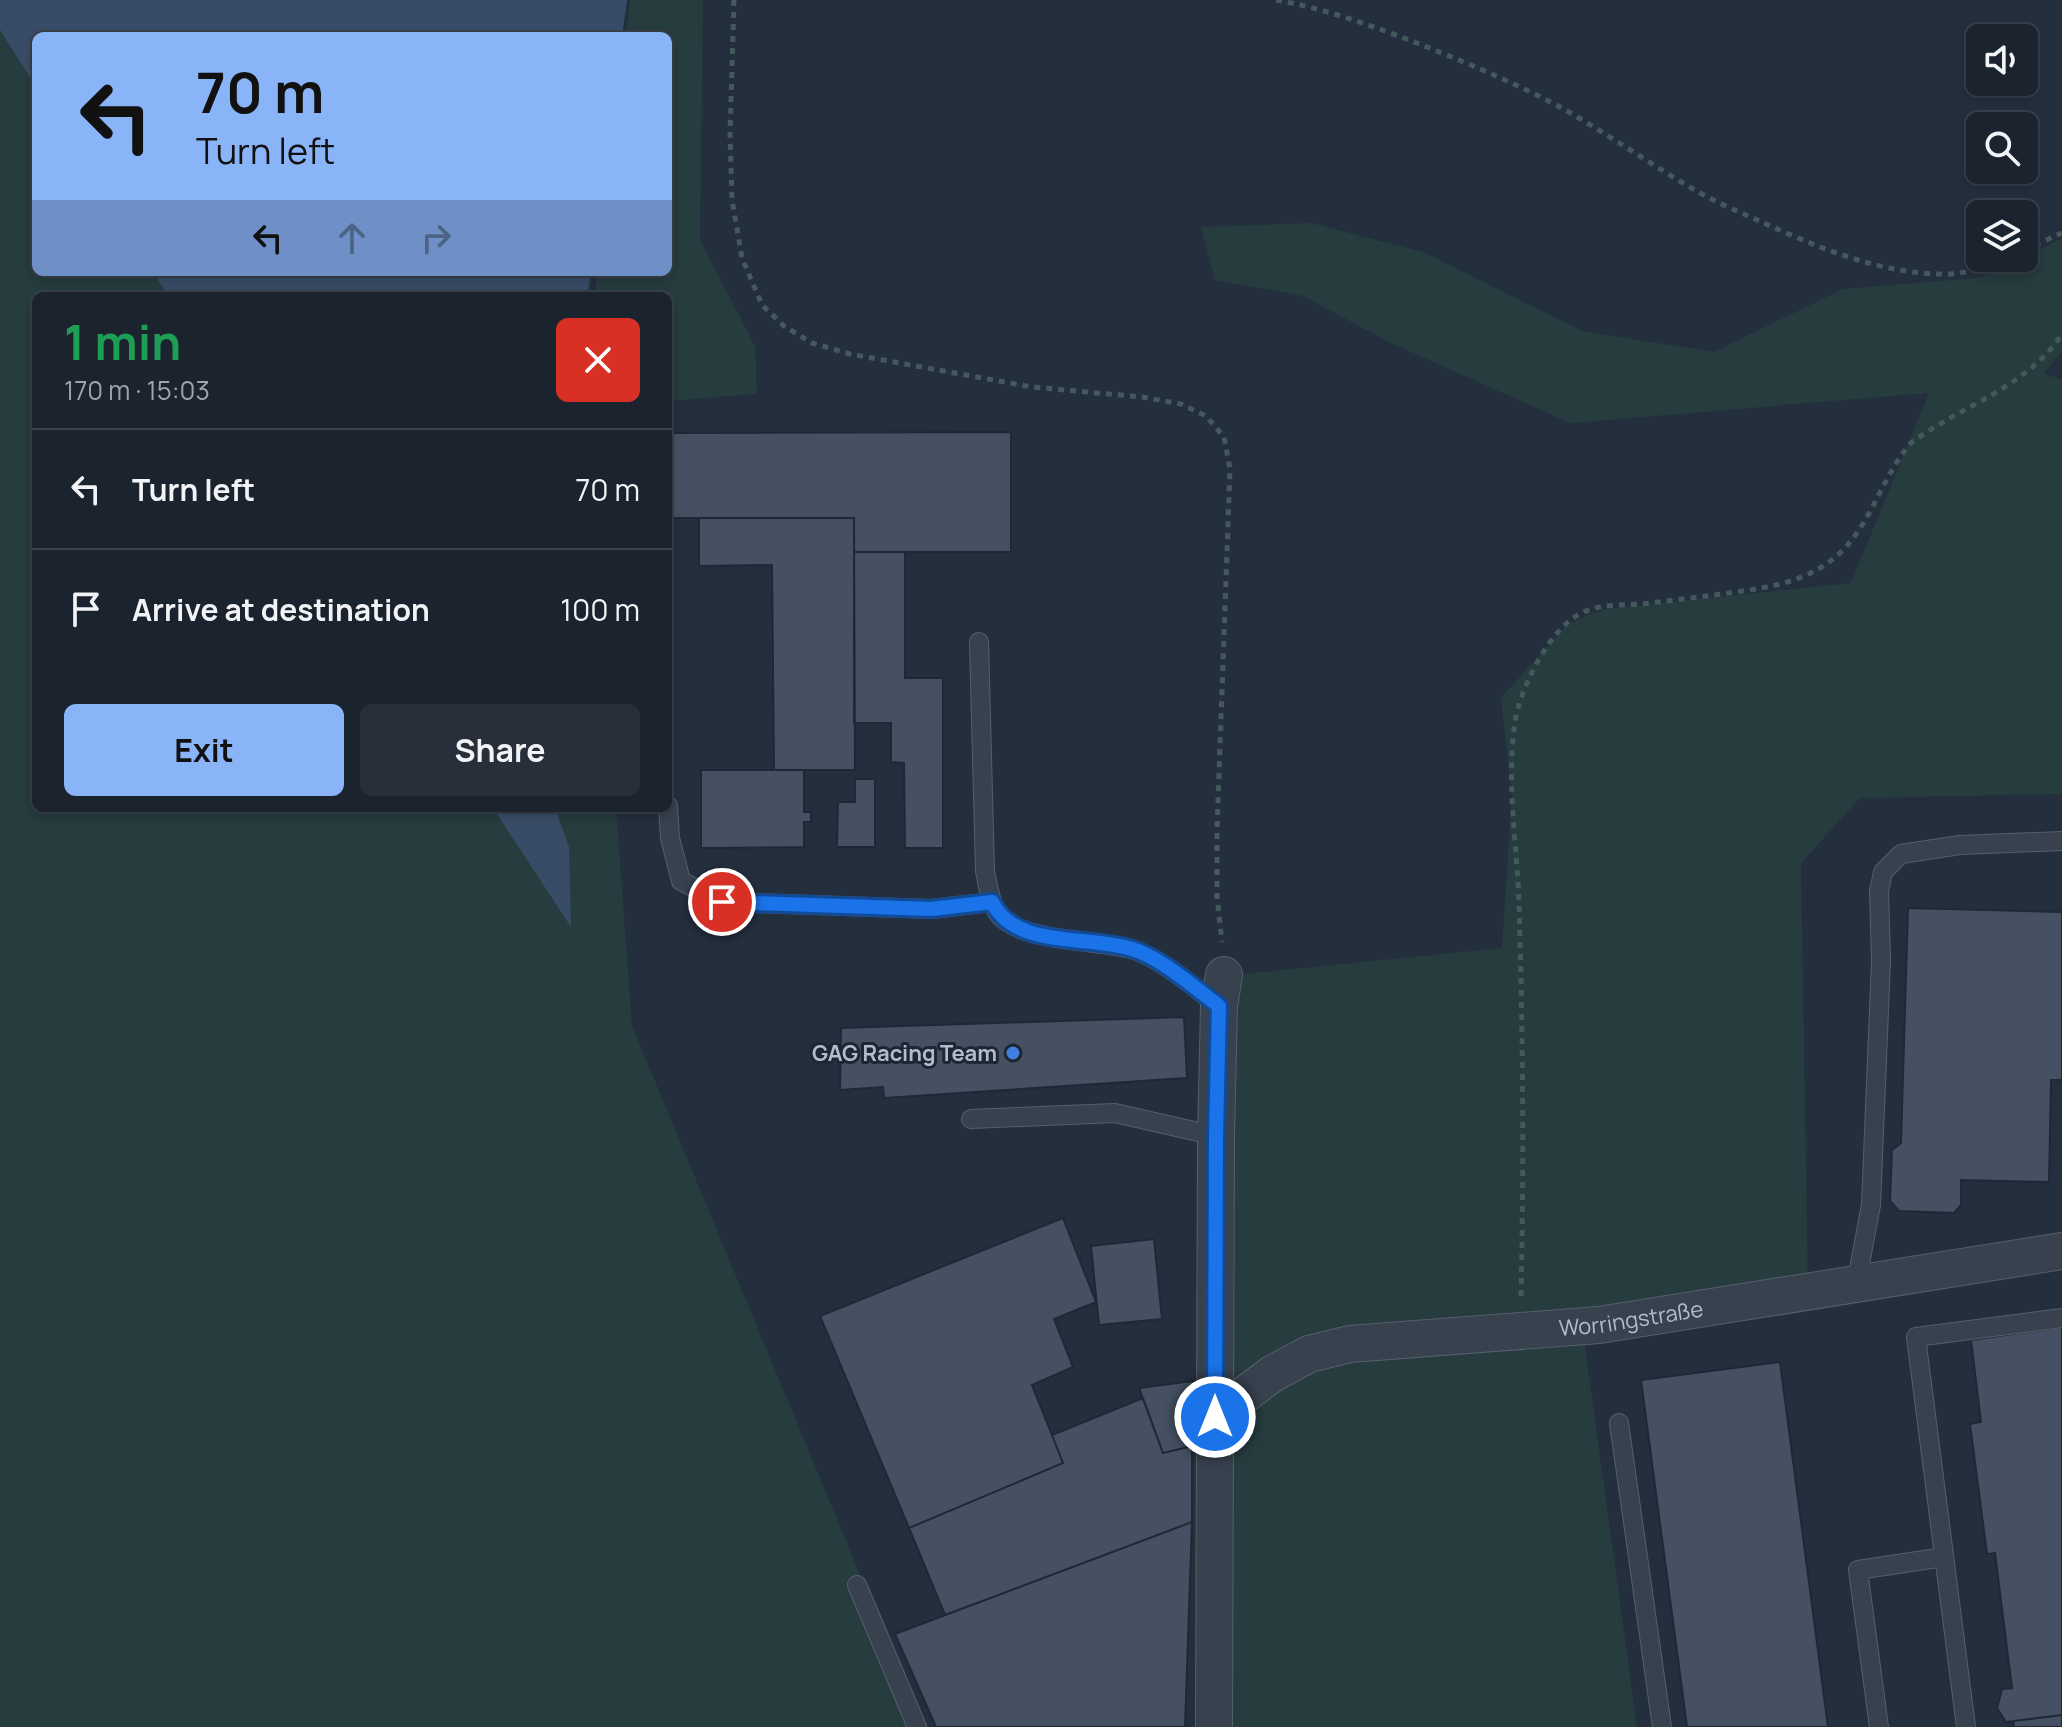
<!DOCTYPE html>
<meta charset="utf-8">
<style>
body{margin:0;font-family:Manrope,sans-serif;background:#282f3a;color:#f1f3f6;height:100vh;display:flex;flex-direction:column;font-size:30px;white-space:nowrap}
*{box-sizing:border-box;margin:0}
p{font-size:26px;color:#a0a4aa}
.icon{flex:none;width:44px;height:44px;fill:none;stroke:currentColor;stroke-width:2;stroke-linecap:round;stroke-linejoin:round}
.map{position:relative;flex:1;overflow:hidden}
.drawer{position:absolute;left:32px;top:292px;width:640px;height:520px;display:flex;flex-direction:column;background:#1b232e;border-radius:12px;box-shadow:0 4px 12px #0003,0 0 0 2px #39404a}
.drawer>*{flex:none}
.hud{position:absolute;left:32px;top:32px;width:640px;height:244px;border-radius:12px;box-shadow:0 4px 12px #0003,0 0 0 2px #39404a;background:#8ab4f8;color:#111;overflow:hidden}
.fabs{position:absolute;left:1966px;top:24px;display:grid;gap:16px}
.fabs a{display:grid;place-items:center;width:72px;height:72px;border-radius:12px;background:#1b232e;box-shadow:0 4px 12px #0003,0 0 0 2px #39404a;font-size:40px}
.pin{position:absolute;display:grid;place-items:center;width:68px;height:68px;color:#fff;margin:-34px;border:4px solid #fff;border-radius:50%;box-shadow:0 2px 8px #0007}
.me{position:absolute;width:88px;margin:-44px;rotate:0deg;stroke-linejoin:round;filter:drop-shadow(0 0 6px #0008)}
.turn{display:flex;align-items:center;gap:28px;height:168px;padding:0 32px;font-size:36px}
.turn .icon{width:104px;height:104px;stroke-width:2.5}
.turn b{display:block;font-size:56px;line-height:68px}
.lanes{display:flex;align-items:center;height:76px;padding:0 32px;background:#0003;justify-content:center;gap:40px;direction:ltr}
.lanes .off{opacity:.35}
.round{display:grid;place-items:center;flex:none;width:84px;height:84px;border-radius:12px;background:#282f3a}
.overview{display:flex;align-items:center;justify-content:space-between;height:136px;padding:0 32px}
h1{font-size:48px;font-weight:700;line-height:60px;color:#1e9e55}
.primary-button{display:flex;gap:16px;margin-top:auto;padding:16px 32px}
.primary-button a{flex:1;height:92px;border-radius:12px;background:#8ab4f8;color:#111;font-size:32px;font-weight:700;line-height:92px;text-align:center}
.primary-button a+a{background:#282f3a;color:#f1f3f6}
ul{padding:0;list-style:none}
li{display:flex;align-items:center;gap:24px;height:120px;padding:0 32px;border-top:2px solid #39404a}
li div{flex:1}
li b{display:block;font-size:30px}
li em{font-style:normal}
.map>svg:first-child{display:block}
.green{fill:#263c3f}
.water{fill:#394c67}
.building{fill:#455162;stroke:#1f2835;stroke-width:2}
.lines{fill:none;stroke-linecap:round;stroke-linejoin:round}
.service-casing{stroke:#565f6c;stroke-width:20}
.minor-casing{stroke:#565f6c;stroke-width:38}
.path{stroke:#44595c;stroke-width:5;stroke-dasharray:6 6;stroke-linecap:butt}
.service{stroke:#38414e;stroke-width:18}
.minor{stroke:#38414e;stroke-width:36}
.route-casing{stroke:#114b97;stroke-width:20}
.route{stroke:#1a73e8;stroke-width:14}
.shop-dot{fill:#3f7fe0;stroke:#1d2633;stroke-width:3}
.labels{text-anchor:middle;stroke-width:6;stroke-linejoin:round;paint-order:stroke}
.poi-label{font-size:22px;font-weight:bold;fill:#b4bcc9;stroke:#1d2633;text-anchor:end}
.street-label{font-size:22px;fill:#b4bcc9;stroke:#1d2633}
</style>
<div class="map">
<svg width="2062" height="1727" viewBox="0 0 2062 1727">
<rect width="100%" height="100%" fill="#242f3e"/>
<path class="green" d="M0,0h627l-5,36h-586v236h555l-1,24h-554v512h580l16,218 252,606 43,95h-927z
M630,0h73l-3,240 55,106 2,48 -89,7v-105h-73l2,-24h71v-236h-42z
M1311,223l112,29 159,79 132,21 129,-63 135,-11 46,-20 38,-20v114l-19,22 19,5v415l-202,4 -59,65 7,425 -457,48 -134,74 15,-435 270,-27 10,-152 -11,-98 66,-73 21,-10 19,-6 244,-26 78,-190 -359,30 -181,-81 -86,-46 -88,-16 -14,-53z
M1583,1332l54,395h-419v-309l129,-67z"/>
<path class="water" d="M0,0h627l-5,36h-586v51l-36,-57z
M153,272h438l-4,24h-419z
M493,808h62l14,39 2,80z"/>
<path class="building" d="M1011,432v120h-157v-34h-186v-85z
M699,518h155l1,252h-81l-2,-205 -73,1z
M854,552h51v126h38v170h-38l-1,-85 -13,-1v-39h-37z
M701,770h103v42h7v10h-7v25l-103,1z
M855,779h20v68h-38l1,-45h17z
M1908,908l154,4v168h-11l-2,102 -88,-2v25l-7,8 -55,-2 -9,-10 2,-51 9,-7z
M1184,1017l3,61 -303,20 -1,-11 -43,3 1,-62z
M1063,1218l33,84 -42,17 19,48 -41,18 31,78 -154,65 -89,-212z
M1154,1239l8,80 -63,6 -8,-79z
M2062,1327v388l-56,7 -9,-14 5,-19 10,-1 -17,-135 -8,1 -17,-130 11,-2 -10,-82z
M1780,1362l48,365h-141l-46,-347z
M1193,1381l-1,65 -29,7 -24,-65z
M1143,1398l20,55 29,-7v76l-247,93 -36,-87 154,-65 -11,-28z
M1192,1522l-7,205h-249l-41,-93z
M2062,1715v12h-48l-1,-6z"/>
<g class="lines">
<g class="service-casing">
<path id="service" d="M979,642l6,229c3,13 4,29 12,41 20,31 99,27 134,37 28,8 64,39 88,57
M668,806l2,32 11,43 41,21 209,7 61,-7
M971,1119l144,-6 101,23
M1856,1285l15,-80 10,-244 -2,-70 4,-19 18,-18 59,-9 102,-4
M1619,1423l43,304
M857,1585l60,142
M1879,1727l-21,-157 86,-13
M1966,1727l-50,-390 146,-19"/>
</g>
<g class="minor-casing">
<g id="minor">
<path id="s1" d="M1215,1417l57,-43 37,-20 41,-10 249,-19 463,-74"/>
<path d="M1214,1727l2,-591 3,-130 5,-31"/>
</g>
</g>
<path class="path" d="M734,0l-4,134 2,66 10,58 20,47 22,21 28,17 38,11 182,33 110,10 39,7 25,12 18,21 6,32 -13,361v67l5,45
M1276,0c52,9 102,28 151,47 45,18 90,37 133,60 48,27 93,59 140,86 18,10 37,18 55,26 59,27 126,56 192,55 20,0 40,-8 58,-16
M2024,250l38,-17
M1521,1296c3,-131 2,-262 -2,-393 -2,-59 -13,-121 -4,-181 5,-33 33,-90 63,-107 18,-11 44,-10 65,-11 24,-3 48,-6 72,-9 46,-7 94,-10 128,-45 30,-31 40,-75 68,-107 49,-37 116,-55 151,-109"/>
<use href="#service" class="service"/>
<use href="#minor" class="minor"/>
</g>
<g class="lines">
<g class="route-casing">
<path id="route" d="M722,902l209,7 61,-7c23,47 96,33 140,47 28,8 63,39 87,57l-3,130 -1,281"/>
</g>
<use href="#route" class="route"/>
</g>
<circle class="shop-dot" cx="1013" cy="1053" r="8"/>
<g class="labels">
<g class="poi-label">
<text x="997" y="1061">GAG Racing Team</text>
</g>
<g class="street-label">
<text dy="8" stroke="none"><textPath href="#s1" startOffset="438">Worringstraße</textPath></text>
</g>
</g>
</svg>
<div class="fabs">
<a><svg class="icon" aria-label="sound" viewBox="0 0 24 24"><path d="M4 9h4l5-4v14l-5-4H4zM17 9q2 3 0 6"/></svg></a>
<a><svg class="icon" aria-label="search" viewBox="0 0 24 24"><circle cx="10" cy="10" r="6"/><path d="M15 15l6 6"/></svg></a>
<a><svg class="icon" aria-label="layers" viewBox="0 0 24 24"><path d="M12 4l9 5-9 5-9-5zM3 14l9 5 9-5"/></svg></a>
</div>
<div class="pin" style="left:722px;top:902px;background:#d93025"><svg class="icon" aria-label="arrive" viewBox="0 0 24 24"><path d="M6 21V4h12l-3 4 3 4H6"/></svg></div>
<svg class="me" style="left:1215px;top:1417px" viewBox="-20 -20 40 40"><circle r="17" fill="#1a73e8" stroke="#fff" stroke-width="3"/><path d="M0-11L8 9 0 5-8 9z" fill="#fff"/></svg>
<div class="hud">
<div class="turn"><svg class="icon" aria-label="left" viewBox="0 0 24 24"><path d="M17 20v-9H6M10 6l-5 5 5 5"/></svg><div><b>70 m</b>Turn left</div></div>
<div class="lanes"><svg class="icon" aria-label="left" viewBox="0 0 24 24"><path d="M17 20v-9H6M10 6l-5 5 5 5"/></svg><svg class="icon off" aria-label="ahead" viewBox="0 0 24 24"><path d="M12 20V5M6 11l6-6 6 6"/></svg><svg class="icon off" aria-label="right" viewBox="0 0 24 24"><path d="M7 20v-9h11M14 6l5 5-5 5"/></svg></div>
</div>
<section class="drawer">
<div class="overview"><div><h1>1 min</h1><p>170 m · 15:03</p></div><a class="round" style="background:#d93025;color:#fff"><svg class="icon" aria-label="close" viewBox="0 0 24 24"><path d="M6 6l12 12M18 6L6 18"/></svg></a></div>
<ul>
<li><svg class="icon" aria-label="left" viewBox="0 0 24 24"><path d="M17 20v-9H6M10 6l-5 5 5 5"/></svg><div><b>Turn left</b></div><em>70 m</em></li>
<li><svg class="icon" aria-label="arrive" viewBox="0 0 24 24"><path d="M6 21V4h12l-3 4 3 4H6"/></svg><div><b>Arrive at destination</b></div><em>100 m</em></li>
</ul>
<div class="primary-button"><a>Exit</a><a>Share</a></div>
</section>
</div>
